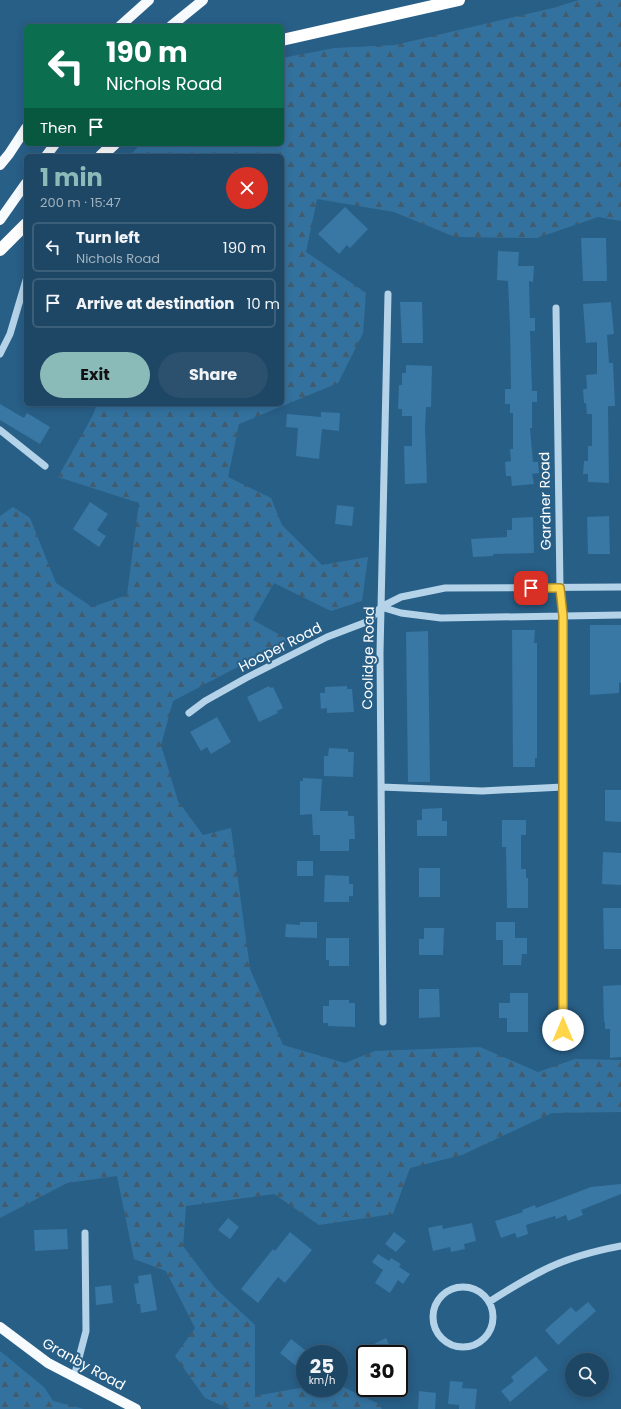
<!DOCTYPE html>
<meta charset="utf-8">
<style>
body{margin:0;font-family:Poppins,sans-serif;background:#2b516e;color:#f1f3f6;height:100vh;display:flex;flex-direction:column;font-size:15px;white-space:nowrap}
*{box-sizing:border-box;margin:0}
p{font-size:13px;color:#a1b2bf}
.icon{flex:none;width:22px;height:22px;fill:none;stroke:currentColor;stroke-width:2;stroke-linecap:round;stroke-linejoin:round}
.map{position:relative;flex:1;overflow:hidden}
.side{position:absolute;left:24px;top:154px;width:260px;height:252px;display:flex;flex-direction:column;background:#1e4765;border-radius:6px;box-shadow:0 2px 10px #0003,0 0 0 1px #3c5f79}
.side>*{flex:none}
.top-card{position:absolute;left:24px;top:24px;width:260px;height:122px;border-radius:6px;box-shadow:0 2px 10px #0003,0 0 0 1px #3c5f79;background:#0b6e4f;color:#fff;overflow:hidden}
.controls{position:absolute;left:565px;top:1353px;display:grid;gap:8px}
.controls a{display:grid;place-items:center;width:44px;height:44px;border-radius:50%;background:#1e4765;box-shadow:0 2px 10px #0003,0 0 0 1px #3c5f79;font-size:20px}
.speed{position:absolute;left:296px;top:1345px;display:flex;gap:8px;font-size:20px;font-weight:700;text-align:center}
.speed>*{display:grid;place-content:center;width:52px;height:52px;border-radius:50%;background:#1e4765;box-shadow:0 2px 10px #0003,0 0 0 1px #3c5f79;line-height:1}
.speed small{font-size:10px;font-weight:400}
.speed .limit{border:2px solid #111;border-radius:6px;background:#fff;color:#111}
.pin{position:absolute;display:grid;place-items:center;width:34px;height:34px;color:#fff;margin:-17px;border-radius:8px;box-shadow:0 2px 6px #0006}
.me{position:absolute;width:44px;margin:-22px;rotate:0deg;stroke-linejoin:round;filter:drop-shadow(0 0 3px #0008)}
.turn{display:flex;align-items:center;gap:14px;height:84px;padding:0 16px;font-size:18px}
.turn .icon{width:52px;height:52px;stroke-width:2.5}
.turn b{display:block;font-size:28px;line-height:34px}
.then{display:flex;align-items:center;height:38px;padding:0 16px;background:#0003;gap:8px;font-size:15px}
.round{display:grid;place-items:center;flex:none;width:42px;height:42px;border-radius:21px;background:#2b516e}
.head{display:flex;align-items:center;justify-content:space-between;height:68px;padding:0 16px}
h1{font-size:24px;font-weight:700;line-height:30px;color:#8bbbb9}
.button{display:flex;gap:8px;margin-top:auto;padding:8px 16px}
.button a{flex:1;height:46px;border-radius:24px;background:#8bbbb9;color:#111;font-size:16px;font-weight:700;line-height:46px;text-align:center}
.button a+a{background:#2b516e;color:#f1f3f6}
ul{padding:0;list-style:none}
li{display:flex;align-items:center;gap:12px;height:50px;margin:0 8px 6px;padding:0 8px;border:2px solid #3c5f79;border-radius:6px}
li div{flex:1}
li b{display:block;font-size:15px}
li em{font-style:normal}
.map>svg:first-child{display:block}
.forest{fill:url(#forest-firs)}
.building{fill:#3977a4}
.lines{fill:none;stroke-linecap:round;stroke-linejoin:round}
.minor{stroke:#b5d3e8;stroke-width:7}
.major{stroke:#f7fbfe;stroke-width:10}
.highway{stroke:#fff;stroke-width:12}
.route-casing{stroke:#a68a30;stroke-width:10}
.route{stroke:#ffd54a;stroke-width:7}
.labels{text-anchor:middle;stroke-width:4;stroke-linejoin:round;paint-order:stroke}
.street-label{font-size:14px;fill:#fff;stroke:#285f87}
</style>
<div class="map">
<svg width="621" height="1409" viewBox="0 0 621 1409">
<defs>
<pattern id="forest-firs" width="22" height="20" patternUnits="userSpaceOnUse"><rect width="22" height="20" fill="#33729f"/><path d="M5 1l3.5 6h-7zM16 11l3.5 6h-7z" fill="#425b6d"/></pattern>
</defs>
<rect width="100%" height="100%" fill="#285f87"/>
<path class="forest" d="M579,0h42v221l-23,-4 -61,21 -82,-1 -61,-25 -77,-13 -11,53 60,41 -3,40 -25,50 -99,41 -11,53 43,21 11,27 40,40 46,-8 -6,44 -31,10 -57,-28 -21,37 36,20 -116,61 -12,44 17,56 25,34 28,-7 19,141 33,76 62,18 30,-12 105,-4 58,25 37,-13 46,1v52l-69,1 -90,42 -52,13 -17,46 -74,11 -45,-31 -88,12 -3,40 31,41 41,38v71l50,-9 34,1v-3l40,19 3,5h-152l-25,-11 -30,-42 20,-28 -29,-57 -32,-12 -17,-83 -50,7 -67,35v-702l13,-9 17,11 26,65 36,24 35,-12 12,-92 -81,-26 34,-60 5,-13h185v-248h-153l12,-12h141v-86l53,-10 60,-3 158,-37z
M0,1351l44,36 9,14 31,8h-84z"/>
<path class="building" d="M345,207l23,22 -18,19 -3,-3 -8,9 -21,-20z
M581,238h25l1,43h-24z
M498,251l21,1 -1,14h16l-1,16 -4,-1 1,37h5v13h-5l2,60h5v11h-5v26h-2l3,34h5l1,11 -7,1 2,10 -22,2 -1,-10h-5l-1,-14 6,-1 -1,-12h3v-36h-3v-9h-5v-15h6l-1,-63 -2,-45 -11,-1z
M400,302h22l1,41h-21z
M611,302l3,32 -7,1 2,28h4l2,43h-7l1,77 -21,-1v-8h-5l1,-13h4v-15h4v-32h-5l-1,-11h-2l-1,-14h4l-1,-14 11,-1v-32l-11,1 -3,-39z
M406,365l26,1 -1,41h-5l-1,22 2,54 -22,1 -1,-38h8v-30h-10v-7h-4l1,-24h3v-12h4z
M0,404l24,14 3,-5 23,14 -10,17 -40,-24z
M321,412l19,1 -1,18 -17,-2 -3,30 -23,-3 2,-28 -12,-1 1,-13 34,3z
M90,502l18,12 -11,16 9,6 -7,11 -26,-18z
M337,505l17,2 -2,19 -17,-2z
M609,516l1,38h-22l-1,-37z
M533,517l1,36 -41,1v2l-20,1 -2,-18 36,-2v-7h5v-12z
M590,625h31v58l-2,-1v11l-29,2z
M512,630h23l-1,13h3v115h-2v9h-22z
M428,631l2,151h-22l-2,-150z
M269,686l1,2 3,-1 10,21 -6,3 1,2 -19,9 -12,-25z
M347,686v3h5l2,23 -27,1v-5l-6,1 -1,-16h5v-6z
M217,717l14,25 -20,12 -4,-7 -6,4 -11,-19z
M329,748l19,1v3h6l-1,25 -29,-1v-20h4z
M303,778l19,1 -2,32h28v5h6l1,23h-6v12h-29v-16h-7l-1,-21 -12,1v-34h3z
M605,790h16v32l-16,-1z
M442,808v13h5v15h-30v-16h5v-11z
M502,820h24v15h-5v34h5v9h2v30h-21l-1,-61h-4z
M603,852l18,1v32l-19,-1z
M297,861h16v15h-16z
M419,868h21v29h-21z
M325,875l24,1v8h4v12h-4v6h-25z
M603,908h18v41h-17z
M300,922h17v16l-32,-1 1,-13 14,1z
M496,922h19v16h12v16h-5l-1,11h-18v-25h-7z
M424,928h20l-1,27h-24v-16h5z
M326,938h23v28h-20v-6h-3z
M621,985v72l-11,1v-29h-5v-7h-1l-1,-36z
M419,989h20l1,28 -21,1z
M510,993h18v39h-21v-14h-8v-15h11z
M329,1000h20v3h6v24l-27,-1v-3h-5v-17h6z
M621,1184v10l-40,16 2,5 -15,6 -2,-6 -10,4 -1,-3 -29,9 2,9 -11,4 -2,-5 -14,5 -6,-17 28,-9 -1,-2 13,-5 1,3 55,-21z
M228,1218l11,9 -9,12 -12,-9z
M472,1223l4,18 -12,3 1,5 -14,3 -1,-5 -17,4 -5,-23 14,-3 1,4z
M67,1229l1,20 -33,2 -1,-21z
M290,1232l22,18 -27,33 -7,-6 -20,26 -17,-14 32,-40 2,2z
M394,1232l12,9 -10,11 -11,-8z
M378,1254l11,7 2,-3 10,6 -2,3 11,7 -7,10 -5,-4 -8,13 -15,-10 8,-13 -11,-8z
M151,1274l6,36 -16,3 -1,-9h-3l-3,-20 5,-1 -1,-7z
M111,1285l2,18 -17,2 -1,-18z
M588,1302l8,9 -38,34 -13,-15 26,-23 5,5z
M386,1338l8,16h-18l-4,-9z
M291,1339l14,11v23l-25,-20z
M536,1356l12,14 -38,32 -9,-11 13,-10 -3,-4z
M450,1381l13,1 -1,6 15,1 -2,20h-16v-4l-11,-1z
M419,1391l17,2 -1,16h-17z"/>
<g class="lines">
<path class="minor" d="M556,308l4,280 3,28v414
M0,354l10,-20 16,-54
M0,430l45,36
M381,607l20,6 40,5 180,-3
M189,713l16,-12 41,-23 81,-41 42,-16 12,-14 20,-10 44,-9 176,-1
M381,787l101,4 81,-4
M383,1022l-3,-369 8,-359
M433 1317a30 30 0 1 1 60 0a30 30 0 1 1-60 0Z
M489,1302c17,-11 35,-22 53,-31 25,-13 52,-20 79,-25
M74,1377l12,-46 -1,-98"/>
<path class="major" d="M120,26l29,-26
M171,26l32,-26
M46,156l9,-12
M0,165l9,-11 17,-26
M0,220l26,-37
M0,1327l48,36 88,46"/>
<path class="highway" d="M282,40l177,-40
M101,156l13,-12
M0,250l26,-26"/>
</g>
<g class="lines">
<g class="route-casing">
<path id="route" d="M531,588h29l3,28v414"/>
</g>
<use href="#route" class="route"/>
</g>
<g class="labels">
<g class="street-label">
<text transform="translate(545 501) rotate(-91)" y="5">Gardner Road</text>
<text transform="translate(280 647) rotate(-27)" y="5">Hooper Road</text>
<text transform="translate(368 658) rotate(-89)" y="5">Coolidge Road</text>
<text transform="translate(84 1364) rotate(29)" y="5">Granby Road</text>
</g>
</g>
</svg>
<div class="controls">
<a><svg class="icon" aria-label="search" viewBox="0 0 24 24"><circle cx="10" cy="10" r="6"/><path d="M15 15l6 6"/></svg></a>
</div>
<div class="speed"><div>25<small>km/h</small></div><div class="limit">30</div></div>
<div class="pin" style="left:531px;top:588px;background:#d93025"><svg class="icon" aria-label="arrive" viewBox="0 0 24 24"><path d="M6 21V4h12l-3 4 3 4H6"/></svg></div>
<svg class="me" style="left:563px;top:1030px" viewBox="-20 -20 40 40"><circle r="19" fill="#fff"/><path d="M0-13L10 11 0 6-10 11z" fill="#ffd54a"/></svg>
<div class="top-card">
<div class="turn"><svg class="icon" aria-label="left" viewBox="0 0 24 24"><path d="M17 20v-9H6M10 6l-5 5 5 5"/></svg><div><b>190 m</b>Nichols Road</div></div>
<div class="then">Then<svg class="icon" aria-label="arrive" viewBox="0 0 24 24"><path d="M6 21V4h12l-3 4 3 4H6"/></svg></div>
</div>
<section class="side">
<div class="head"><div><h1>1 min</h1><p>200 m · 15:47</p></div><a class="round" style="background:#d93025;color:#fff"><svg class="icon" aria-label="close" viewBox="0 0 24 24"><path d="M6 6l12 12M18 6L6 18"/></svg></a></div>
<ul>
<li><svg class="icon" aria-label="left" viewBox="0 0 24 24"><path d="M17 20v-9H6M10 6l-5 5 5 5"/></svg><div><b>Turn left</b><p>Nichols Road</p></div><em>190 m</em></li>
<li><svg class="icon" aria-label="arrive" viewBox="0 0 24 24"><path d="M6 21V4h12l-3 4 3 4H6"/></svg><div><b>Arrive at destination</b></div><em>10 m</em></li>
</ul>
<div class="button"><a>Exit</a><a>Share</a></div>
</section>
</div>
